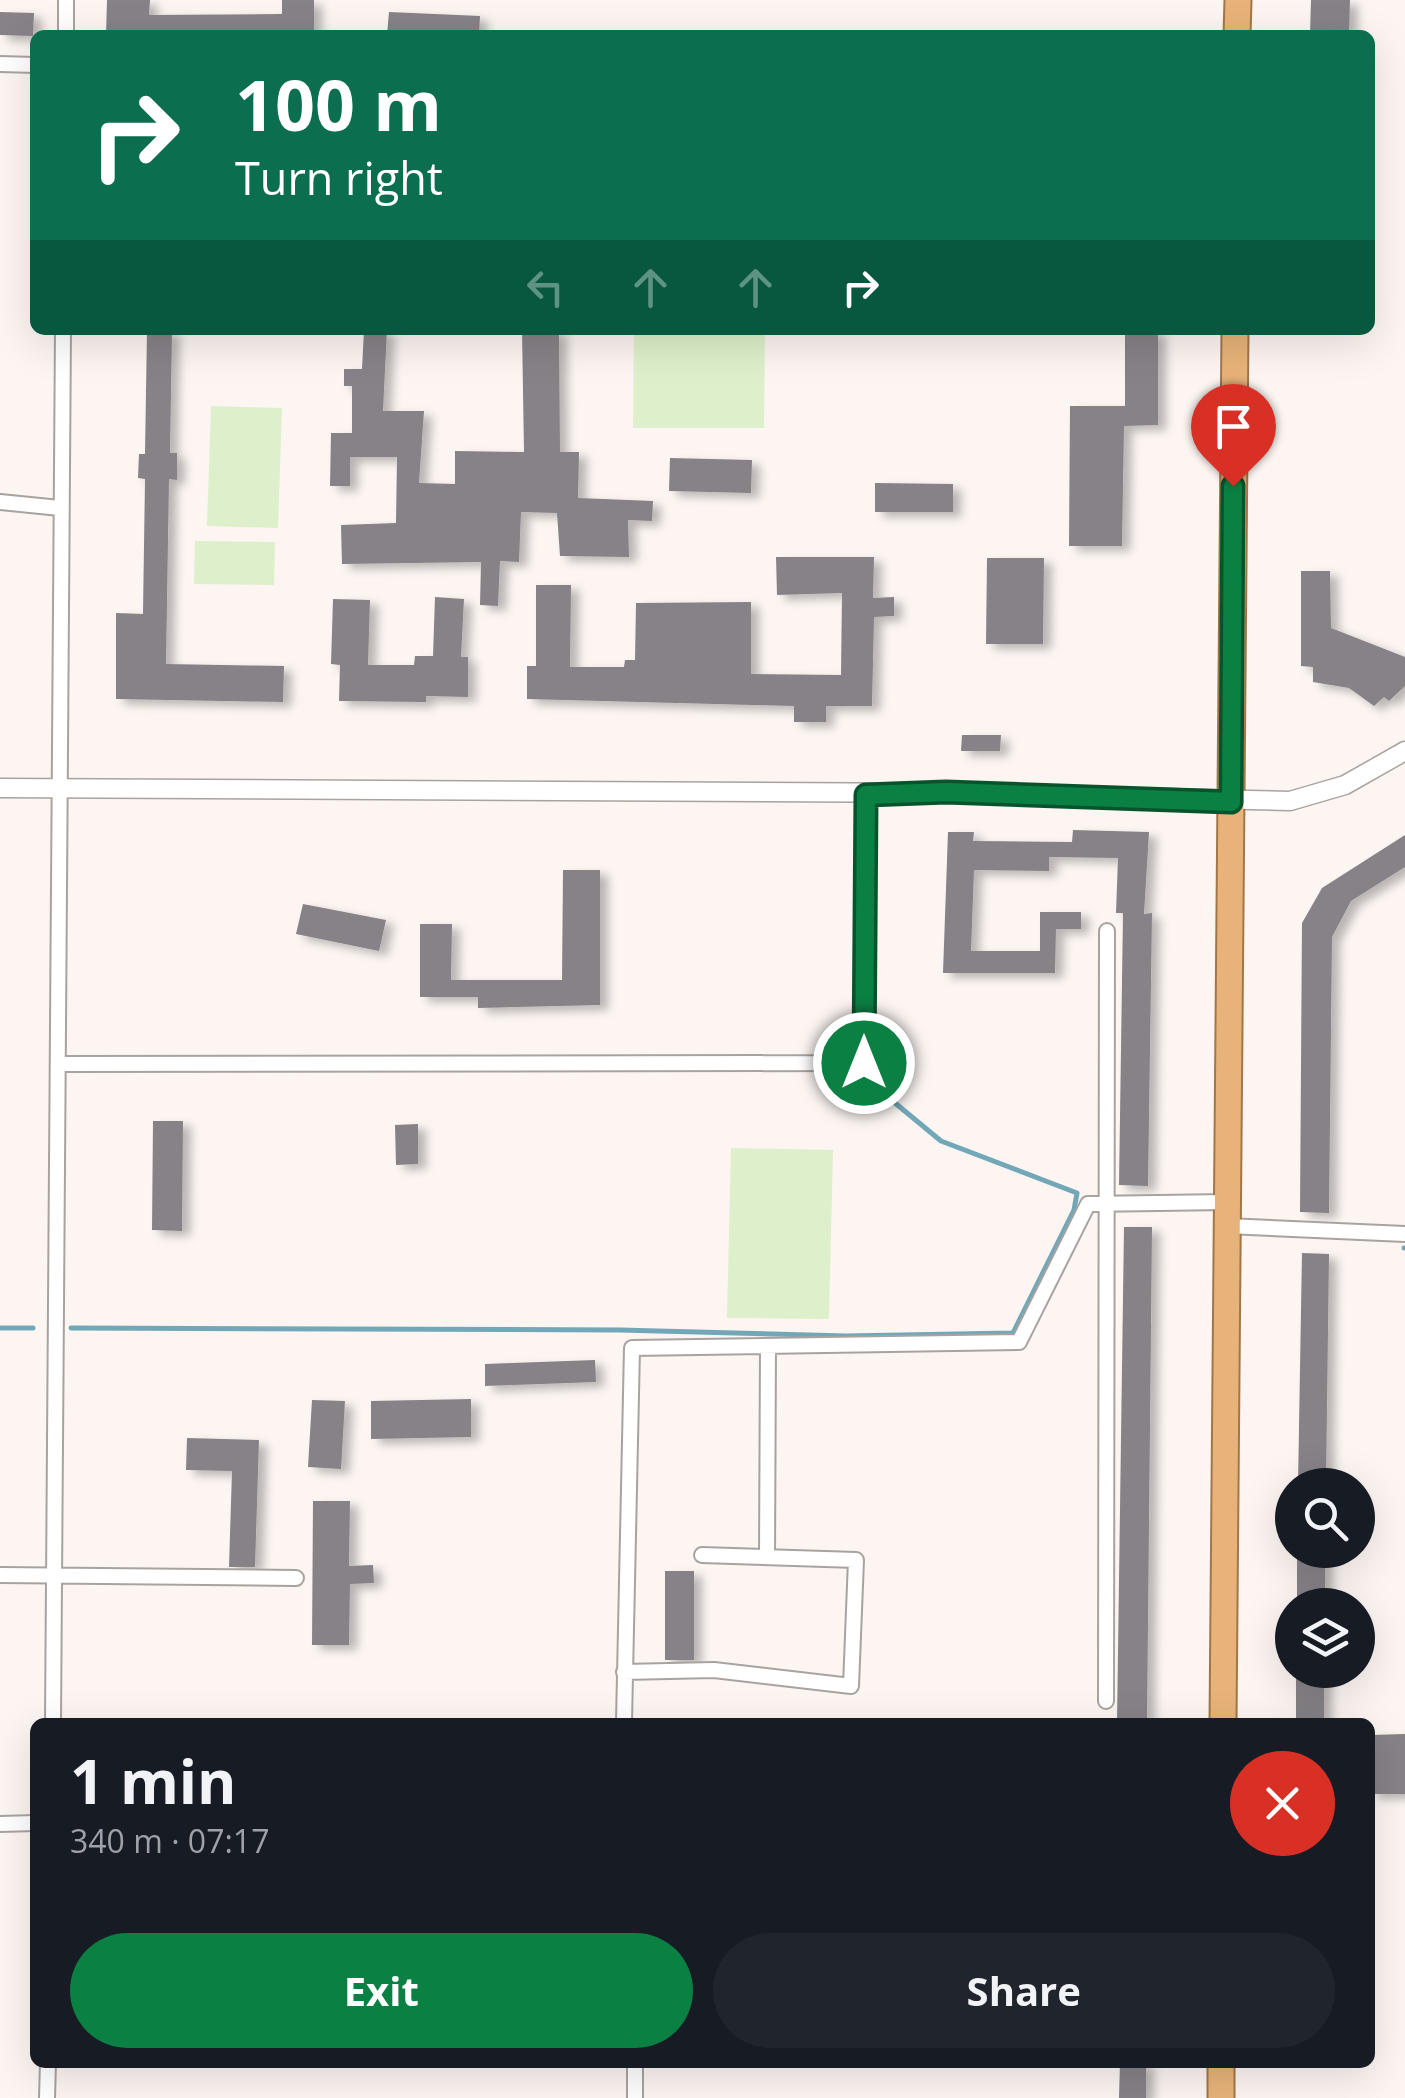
<!DOCTYPE html>
<meta charset="utf-8">
<style>
body{margin:0;font-family:"Open Sans",sans-serif;background:#20242c;color:#f1f3f6;height:100vh;display:flex;flex-direction:column;font-size:38px;white-space:nowrap}
*{box-sizing:border-box;margin:0}
p{font-size:32px;color:#9ea1a6}
.icon{flex:none;width:55px;height:55px;fill:none;stroke:currentColor;stroke-width:2;stroke-linecap:round;stroke-linejoin:round}
.map{position:relative;flex:1;overflow:hidden}
.side{position:absolute;left:30px;top:1718px;width:1345px;height:350px;display:flex;flex-direction:column;background:#171b24;border-radius:15px;box-shadow:0 10px 40px #0002}
.side>*{flex:none}
.top-card{position:absolute;left:30px;top:30px;width:1345px;height:305px;border-radius:15px;box-shadow:0 10px 40px #0002;background:#0b6e4f;color:#fff;overflow:hidden}
.controls{position:absolute;left:1275px;top:1468px;display:grid;gap:20px}
.controls a{display:grid;place-items:center;width:100px;height:100px;border-radius:50%;background:#171b24;box-shadow:0 10px 40px #0002;font-size:50px}
.pin{position:absolute;display:grid;place-items:center;width:85px;height:85px;color:#fff;margin:-102px -42px;border-radius:50% 50% 50% 0;rotate:-45deg;box-shadow:0 0 10px #0007}
.pin .icon{rotate:45deg}
.me{position:absolute;width:110px;margin:-55px;rotate:0deg;stroke-linejoin:round;filter:drop-shadow(0 0 8px #0008)}
.turn{display:flex;align-items:center;gap:35px;height:210px;padding:0 40px;font-size:45px}
.turn .icon{width:130px;height:130px;stroke-width:2.5}
.turn b{display:block;font-size:70px;line-height:85px}
.lanes{display:flex;align-items:center;height:95px;padding:0 40px;background:#0003;justify-content:center;gap:50px;direction:ltr}
.lanes .off{opacity:.35}
.round{display:grid;place-items:center;flex:none;width:105px;height:105px;border-radius:52px;background:#20242c}
.overview{display:flex;align-items:center;justify-content:space-between;height:170px;padding:0 40px}
h1{font-size:60px;font-weight:700;line-height:75px}
.button{display:flex;gap:20px;margin-top:auto;padding:20px 40px}
.button a{flex:1;height:115px;border-radius:60px;background:#0b8043;color:#fff;font-size:40px;font-weight:700;line-height:115px;text-align:center}
.button a+a{background:#20242c;color:#f1f3f6}
.map>svg:first-child{display:block}
.green{fill:#def0cb}
.lines{fill:none;stroke-linecap:round;stroke-linejoin:round}
.stream{stroke:#72a7b8;stroke-width:5}
.building{fill:#868287;filter:url(#shadow)}
.minor-casing{stroke:#a9a3a0;stroke-width:18}
.tertiary-casing{stroke:#a9a3a0;stroke-width:21}
.trunk-casing{stroke:#a37647;stroke-width:29}
.minor{stroke:#fff;stroke-width:14}
.tertiary{stroke:#fff;stroke-width:18}
.trunk{stroke:#e8b37a;stroke-width:25}
.route-casing{stroke:#07532c;stroke-width:25}
.route{stroke:#0b8043;stroke-width:18}
</style>
<div class="map">
<svg width="1405" height="2098" viewBox="0 0 1405 2098">
<defs>
<filter id="shadow"><feDropShadow dx="8" dy="5" stdDeviation="5" flood-color="#0004"/></filter>
</defs>
<rect width="100%" height="100%" fill="#fcf5f2"/>
<path class="green" d="M634,330h131l-1,98h-131z
M211,406l71,2 -4,120 -71,-2z
M195,541l80,1 -1,43 -80,-1z
M731,1148l102,2 -4,169 -102,-1z"/>
<g class="lines">
<path class="stream" d="M1404,1248h1
M0,1328h33
M71,1328l549,2 226,6 167,-3 61,-123 3,-17 -136,-52 -75,-62"/>
</g>
<path class="building" d="M107,0h43l-1,15 133,-1v-14h32v35h-208z
M1311,0h39l-1,35h-39z
M0,12l34,1 -1,23 -33,-1z
M389,12l91,4 -1,19h-92z
M147,330h25l-2,123h7v27l-8,-1 -3,185 118,2 -1,36 -167,-3v-86l27,1 2,-135 -7,-1 1,-24h6z
M364,330h23l-4,81h41l-5,72 36,1v-33l69,1 -2,-122h37l1,122h19l-1,46 75,3 -1,20 -24,-1 1,37 -69,-1 -3,-43 -36,-1 -2,50 -19,-1 -2,45 -18,-1 1,-43 -139,2 -1,-39 55,-2 1,-66h-47v29h-20l1,-53h21v-47h-8v-17h18z
M1125,330h33v95l-34,1 -2,120h-53l1,-140h55z
M670,458l82,2 -1,33 -82,-2z
M875,483l78,1v28h-78z
M776,557h98l-1,41 21,-1v19l-20,1 -2,89h-46v16h-32v-16l-267,-7v-33h9v-81h35l-1,82h54l1,-7h10l1,-57 115,-1v72l90,1 1,-82 -65,2z
M987,558h57l-1,86h-57z
M1301,571h29l1,57 74,29v29l-16,15 -5,-4 -10,9 -25,-18 -36,-6v-15l-12,-1z
M435,597l29,2 -3,58h7v40l-42,-1v6l-87,-1 1,-36 -9,-1 2,-65 37,1 -2,65h46l1,-9h18z
M962,735h39l-1,16h-39z
M1073,830l76,2 -5,82 8,-1 -4,273 -29,-1 4,-272h-7l2,-55 -69,-1v14l-75,-1 -3,81h69v-39h41v17h-25l-1,44h-112l5,-141h26l-1,9 99,1z
M1405,835v32l-54,34 -19,36 -3,276 -29,-1 2,-289 20,-35z
M563,870h37v135l-122,3v-11h-58v-73h32l-1,56h111z
M303,904l83,16 -7,31 -83,-17z
M153,1121h30l-1,110 -30,-1z
M418,1124v40l-22,1 -1,-40z
M1124,1227h28l-5,495h-30z
M1302,1253l27,1 -3,231h-28z
M595,1360l1,22 -111,4v-22z
M471,1399v38l-100,2v-38z
M312,1400l33,1 -4,68 -33,-2z
M187,1438l72,2 -4,127h-26l3,-96 -46,-1z
M313,1501h37l-1,65 24,-1 1,18 -24,1 -1,61h-37z
M1297,1550h28v55h-28z
M665,1571h29v89h-29z
M1296,1670h28v52h-28z
M1405,1734v60h-35v-59z
M1120,2062h26v36h-27z"/>
<g class="lines">
<g class="minor-casing">
<path id="minor" d="M66,0v35
M0,64l35,1
M0,502l60,6
M59,1064l805,-1 2,-268
M1226,1226l179,8
M767,1557l1,-211
M0,1575l296,3
M624,1672l90,-2 137,16 5,-126 -154,-5
M1106,1701l1,-770
M53,1722l10,-1392
M624,1722l8,-374 387,-6 69,-138 139,-2
M0,1824l35,-1
M47,2098l1,-36
M635,2098v-36"/>
</g>
<g class="tertiary-casing">
<path id="tertiary" d="M0,788l945,5 345,8 55,-16 60,-34"/>
</g>
<g class="trunk-casing">
<path id="trunk" d="M1237,35l1,-35
M1223,1722l12,-1392
M1221,2098v-36"/>
</g>
<use href="#minor" class="minor"/>
<use href="#tertiary" class="tertiary"/>
<use href="#trunk" class="trunk"/>
</g>
<g class="lines">
<g class="route-casing">
<path id="route" d="M864,1063l2,-268 80,-3 285,10 2,-316"/>
</g>
<use href="#route" class="route"/>
</g>
</svg>
<div class="controls">
<a><svg class="icon" aria-label="search" viewBox="0 0 24 24"><circle cx="10" cy="10" r="6"/><path d="M15 15l6 6"/></svg></a>
<a><svg class="icon" aria-label="layers" viewBox="0 0 24 24"><path d="M12 4l9 5-9 5-9-5zM3 14l9 5 9-5"/></svg></a>
</div>
<div class="pin" style="left:1233px;top:486px;background:#d93025"><svg class="icon" aria-label="arrive" viewBox="0 0 24 24"><path d="M6 21V4h12l-3 4 3 4H6"/></svg></div>
<svg class="me" style="left:864px;top:1063px" viewBox="-20 -20 40 40"><circle r="17" fill="#0b8043" stroke="#fff" stroke-width="3"/><path d="M0-11L8 9 0 5-8 9z" fill="#fff"/></svg>
<div class="top-card">
<div class="turn"><svg class="icon" aria-label="right" viewBox="0 0 24 24"><path d="M7 20v-9h11M14 6l5 5-5 5"/></svg><div><b>100 m</b>Turn right</div></div>
<div class="lanes"><svg class="icon off" aria-label="left" viewBox="0 0 24 24"><path d="M17 20v-9H6M10 6l-5 5 5 5"/></svg><svg class="icon off" aria-label="ahead" viewBox="0 0 24 24"><path d="M12 20V5M6 11l6-6 6 6"/></svg><svg class="icon off" aria-label="ahead" viewBox="0 0 24 24"><path d="M12 20V5M6 11l6-6 6 6"/></svg><svg class="icon" aria-label="right" viewBox="0 0 24 24"><path d="M7 20v-9h11M14 6l5 5-5 5"/></svg></div>
</div>
<section class="side">
<div class="overview"><div><h1>1 min</h1><p>340 m · 07:17</p></div><a class="round" style="background:#d93025;color:#fff"><svg class="icon" aria-label="close" viewBox="0 0 24 24"><path d="M6 6l12 12M18 6L6 18"/></svg></a></div>
<div class="button"><a>Exit</a><a>Share</a></div>
</section>
</div>
